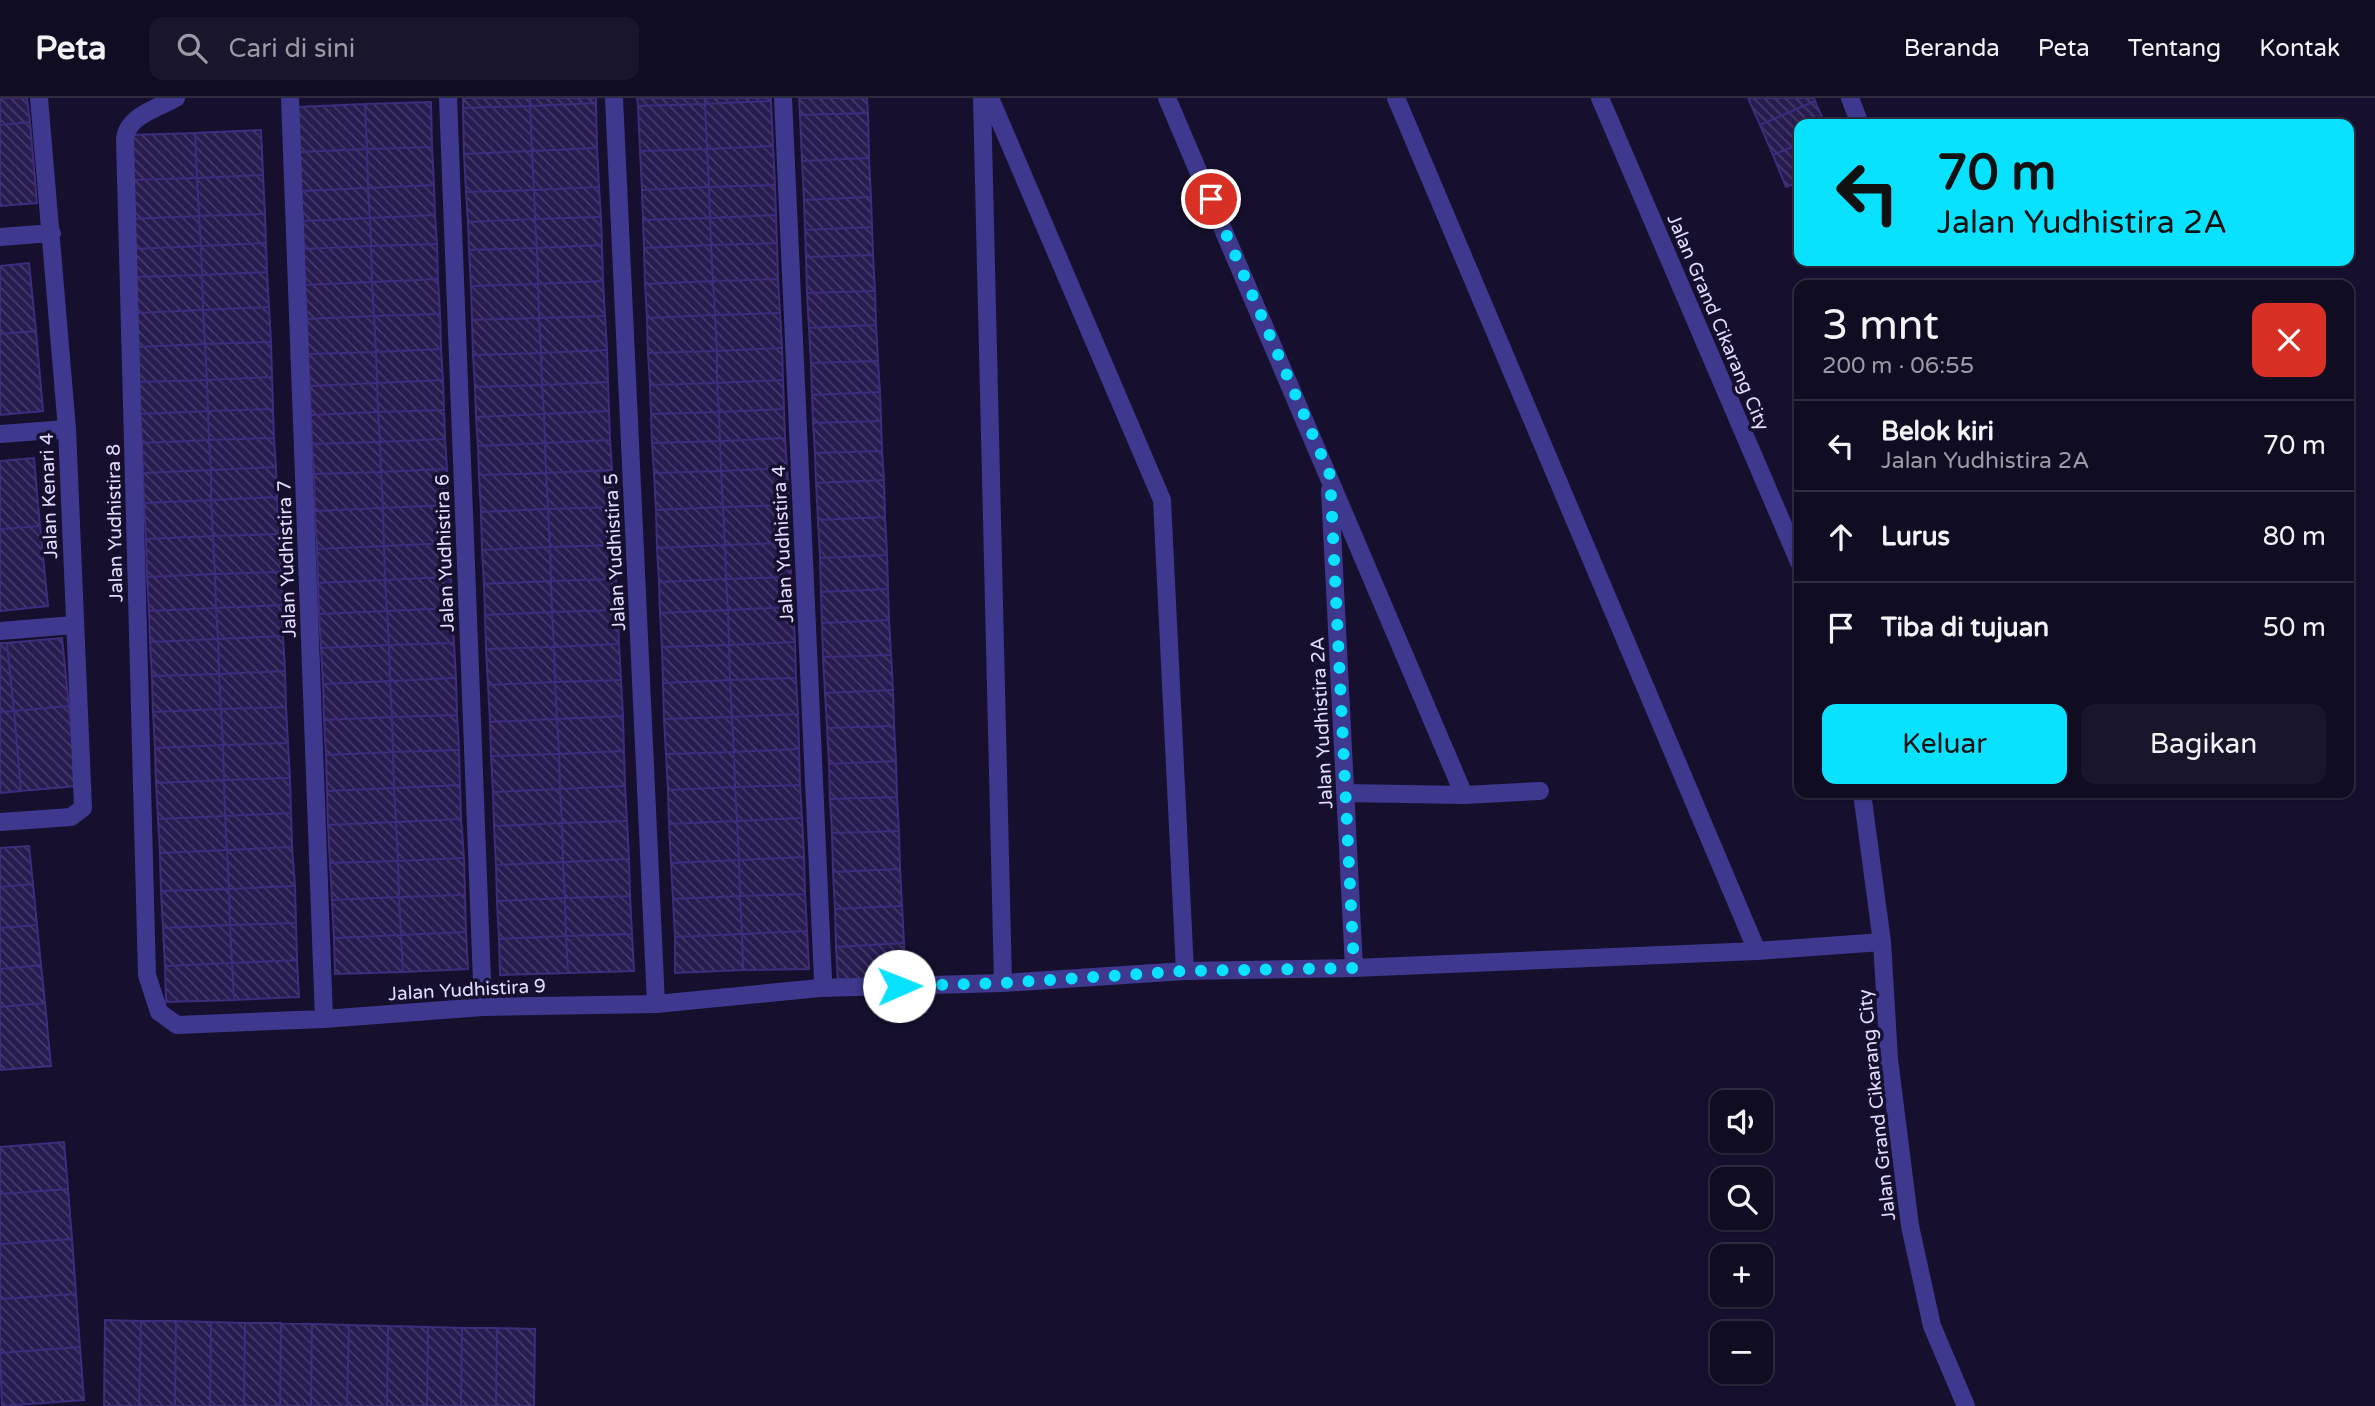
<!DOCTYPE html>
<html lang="id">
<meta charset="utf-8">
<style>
body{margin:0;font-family:"Varela Round",sans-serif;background:#19152a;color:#f1f3f6;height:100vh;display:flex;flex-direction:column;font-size:26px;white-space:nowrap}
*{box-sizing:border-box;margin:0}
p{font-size:23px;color:#9c9ba5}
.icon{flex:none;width:38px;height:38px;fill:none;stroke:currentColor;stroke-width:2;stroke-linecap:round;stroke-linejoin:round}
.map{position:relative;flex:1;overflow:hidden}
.drawer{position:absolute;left:1794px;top:182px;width:560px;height:518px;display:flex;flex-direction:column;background:#100c22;border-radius:14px;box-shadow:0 2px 5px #0004,0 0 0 2px #302c40}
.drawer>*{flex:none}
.guide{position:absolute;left:1794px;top:21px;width:560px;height:147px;border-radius:14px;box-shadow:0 2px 5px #0004,0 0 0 2px #302c40;background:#09e2ff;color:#111;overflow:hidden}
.controls{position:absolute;left:1710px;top:992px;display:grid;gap:14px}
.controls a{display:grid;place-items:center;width:63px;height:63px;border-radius:14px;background:#100c22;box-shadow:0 2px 5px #0004,0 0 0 2px #302c40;font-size:35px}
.pin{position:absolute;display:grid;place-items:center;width:60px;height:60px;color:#fff;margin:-30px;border:4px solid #fff;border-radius:50%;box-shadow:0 2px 7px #0007}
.me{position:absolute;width:77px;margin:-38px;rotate:89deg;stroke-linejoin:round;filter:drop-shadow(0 0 5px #0008)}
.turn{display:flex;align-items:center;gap:24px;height:147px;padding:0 28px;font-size:32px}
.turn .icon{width:91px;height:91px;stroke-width:2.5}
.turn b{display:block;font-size:49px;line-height:60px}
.round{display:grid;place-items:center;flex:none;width:74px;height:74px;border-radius:14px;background:#19152a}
.headline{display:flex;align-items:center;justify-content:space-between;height:119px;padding:0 28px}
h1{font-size:42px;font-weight:600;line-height:52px}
.primary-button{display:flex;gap:14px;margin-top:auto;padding:14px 28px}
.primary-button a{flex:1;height:80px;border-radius:14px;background:#09e2ff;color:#111;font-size:28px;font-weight:600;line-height:80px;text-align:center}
.primary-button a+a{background:#19152a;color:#f1f3f6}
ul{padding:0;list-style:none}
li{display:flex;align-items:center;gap:21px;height:91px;padding:0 28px;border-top:2px solid #302c40}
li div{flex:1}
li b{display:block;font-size:26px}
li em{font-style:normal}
header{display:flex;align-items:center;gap:42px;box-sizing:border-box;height:98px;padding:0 35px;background:#100c22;border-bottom:2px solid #302c40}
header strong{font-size:33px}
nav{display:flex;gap:38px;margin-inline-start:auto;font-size:24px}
.search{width:490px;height:63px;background:#19152a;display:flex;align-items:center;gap:18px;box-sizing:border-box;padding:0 24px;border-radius:14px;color:#9c9ba5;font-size:26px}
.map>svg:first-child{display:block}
.building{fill:url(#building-back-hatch);stroke:#3e2c7d;stroke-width:2}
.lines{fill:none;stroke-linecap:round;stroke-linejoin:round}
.minor{stroke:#3e398f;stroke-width:18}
.route{stroke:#09e2ff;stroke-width:12;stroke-dasharray:0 21.6}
.labels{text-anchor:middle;stroke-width:7;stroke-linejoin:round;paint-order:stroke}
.street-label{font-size:19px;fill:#e2ddff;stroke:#16102e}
</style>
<header>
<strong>Peta</strong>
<div class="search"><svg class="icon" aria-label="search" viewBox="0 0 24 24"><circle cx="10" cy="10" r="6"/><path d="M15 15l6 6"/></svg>Cari di sini</div>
<nav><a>Beranda</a><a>Peta</a><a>Tentang</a><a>Kontak</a></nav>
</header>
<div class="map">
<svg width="2375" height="1308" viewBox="0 0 2375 1308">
<defs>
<pattern id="building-back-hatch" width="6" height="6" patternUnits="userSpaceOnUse" patternTransform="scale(1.75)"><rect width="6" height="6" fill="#271b50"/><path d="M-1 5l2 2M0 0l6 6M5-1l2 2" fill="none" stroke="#463c6a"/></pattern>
</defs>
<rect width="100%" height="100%" fill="#16102e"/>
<path class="building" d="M0,0h27l3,24 -30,3z
M463,0h67v8l-67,2z
M530,0h66v5l-66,3z
M637,0h68v6l-67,2z
M705,0h66v3l-66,3z
M799,0h68l1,15 -68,2z
M1748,0h66l1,3 -55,24z
M771,3l2,45 -66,3 -2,-45z
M1815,3l10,23h-26v20l-26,11 -13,-30z
M431,4l1,45 -65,2 -2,-45z
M596,5l1,45 -65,3 -2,-45z
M365,6l2,45 -67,3 -2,-45z
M705,6l2,45 -67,2 -2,-45z
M530,8l2,45 -68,3 -1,-46z
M868,15l1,45 -67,3 -2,-46z
M30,24l7,81 -37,3v-81z
M261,32l2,45 -66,3 -2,-45z
M195,35l2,45 -67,2 -2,-45z
M1799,46v38l-13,5 -13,-32z
M773,48l2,39 -66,2 -2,-38z
M432,49l2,38 -66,3 -1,-39z
M597,50l2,39 -65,3 -2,-39z
M367,51l1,39 -67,3 -1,-39z
M707,51l2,38 -67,3 -2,-39z
M532,53l2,39 -68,2 -2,-38z
M869,60l2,39 -67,3 -2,-39z
M263,77l2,39 -66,2 -2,-38z
M197,80l2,38 -67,3 -2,-39z
M434,87l1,30 -65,3 -2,-30z
M775,87l1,30 -66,3 -1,-31z
M599,89l2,30 -66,2 -1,-29z
M709,89l1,31 -67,2 -1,-30z
M368,90l2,30 -67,3 -2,-30z
M534,92l1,29 -67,3 -2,-30z
M871,99l1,30 -67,3 -1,-30z
M265,116l1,29 -65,3 -2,-30z
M435,117l2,29 -66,2 -1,-28z
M776,117l1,28 -66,2 -1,-27z
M199,118l2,30 -67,3 -2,-30z
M601,119l1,28 -65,3 -2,-29z
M370,120l1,28 -67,3 -1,-28z
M710,120l1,27 -67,3 -1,-28z
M535,121l2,29 -68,2 -1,-28z
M872,129l1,28 -67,2 -1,-27z
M266,145l1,29 -65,3 -1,-29z
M777,145l1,36 -65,2 -2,-36z
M437,146l1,35 -66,3 -1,-36z
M602,147l1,36 -65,3 -1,-36z
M711,147l2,36 -68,3 -1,-36z
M201,148l1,29 -68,2v-28z
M371,148l1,36 -67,3 -1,-36z
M537,150l1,36 -67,2 -2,-36z
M873,157l2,36 -68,2 -1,-36z
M29,165l7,68 -36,3v-68z
M267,174l2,35 -66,3 -1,-35z
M202,177l1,35 -67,3 -2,-36z
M438,181l2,35 -66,2 -2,-34z
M778,181l2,34 -65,2 -2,-34z
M603,183l2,35 -66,2 -1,-34z
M713,183l2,34 -68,3 -2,-34z
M372,184l2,34 -67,3 -2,-34z
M538,186l1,34 -67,2 -1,-34z
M875,193l1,34 -67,3 -2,-35z
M269,209l2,35 -66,2 -2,-34z
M203,212l2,34 -67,3 -2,-34z
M780,215l2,35 -65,3 -2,-36z
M440,216l1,35 -65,3 -2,-36z
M715,217l2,36 -69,2 -1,-35z
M374,218l2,36 -68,2 -1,-35z
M605,218l2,34 -66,3 -2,-35z
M539,220l2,35 -68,2 -1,-35z
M876,227l2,36 -67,2 -2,-35z
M36,233l7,80 -43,4v-81z
M271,244l1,35 -65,3 -2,-36z
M205,246l2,36 -68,2 -1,-35z
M782,250l1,32 -66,3v-32z
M441,251l2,31 -66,3 -1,-31z
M607,252l1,32 -66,3 -1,-32z
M717,253v32l-67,2 -2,-32z
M376,254l1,31 -67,3 -2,-32z
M541,255l1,32 -67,2 -2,-32z
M878,263l2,31 -68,3 -1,-32z
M272,279l1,32 -65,2 -1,-31z
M207,282l1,31 -68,3 -1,-32z
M443,282l1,30 -66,2 -1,-29z
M783,282l1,29 -65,3 -2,-29z
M608,284l1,29 -65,3 -2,-29z
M377,285l1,29 -67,3 -1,-29z
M717,285l2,29 -68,2 -1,-29z
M542,287l2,29 -68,3 -1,-30z
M880,294l1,29 -68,2 -1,-28z
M273,311l1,29 -65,2 -1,-29z
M784,311l1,29 -65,3 -1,-29z
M444,312l1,29 -65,3 -2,-30z
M208,313l1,29 -67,3 -2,-29z
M609,313l1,29 -65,3 -1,-29z
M378,314l2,30 -68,2 -1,-29z
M719,314l1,29 -68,2 -1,-29z
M544,316l1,29 -67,3 -2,-29z
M881,323l1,30 -67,2 -2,-30z
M274,340l2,29 -65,3 -2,-30z
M785,340l2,30 -66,3 -1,-30z
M445,341l2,30 -66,3 -1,-30z
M209,342l2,30 -68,3 -1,-30z
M610,342l2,30 -66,3 -1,-30z
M720,343l1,30 -67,2 -2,-30z
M380,344l1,30 -67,2 -2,-30z
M545,345l1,30 -67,2 -1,-29z
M882,353l2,29 -68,3 -1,-30z
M34,360l6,68 -40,3v-68z
M276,369l1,30 -66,3v-30z
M787,370l2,37 -66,2 -2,-36z
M447,371l1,36 -65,3 -2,-36z
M211,372v30l-67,3 -1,-30z
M612,372l2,37 -66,2 -2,-36z
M721,373l2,36 -67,3 -2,-37z
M381,374l2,36 -68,3 -1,-37z
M546,375l2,36 -67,3 -2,-37z
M884,382l1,37 -67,3 -2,-37z
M277,399l2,37 -66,2 -2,-36z
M211,402l2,36 -67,3 -2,-36z
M448,407l2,38 -66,3 -1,-38z
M789,407l1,38 -65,2 -2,-38z
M614,409l1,38 -65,2 -2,-38z
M723,409l2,38 -68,3 -1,-38z
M383,410l1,38 -67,3 -2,-38z
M548,411l2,38 -68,3 -1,-38z
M885,419l2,38 -67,3 -2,-38z
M40,428l8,80 -48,5v-82z
M279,436l2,38 -66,2 -2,-38z
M213,438l2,38 -68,3 -1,-38z
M450,445l1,34 -66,3 -1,-34z
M790,445l1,34 -65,2 -1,-34z
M615,447l1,34 -65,2 -1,-34z
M725,447l1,34 -67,3 -2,-34z
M384,448l1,34 -67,3 -1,-34z
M550,449l1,34 -67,3 -2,-34z
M887,457l1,34 -67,3 -1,-34z
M281,474l1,33 -66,3 -1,-34z
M215,476l1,34 -67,3 -2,-34z
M451,479l1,31 -65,3 -2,-31z
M791,479l2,30 -65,3 -2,-31z
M616,481l2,31 -66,2 -1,-31z
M726,481l2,31 -68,3 -1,-31z
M385,482l2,31 -68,3 -1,-31z
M551,483l1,31 -67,3 -1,-31z
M888,491l1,31 -67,3 -1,-31z
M282,507l1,31 -65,3 -2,-31z
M793,509l2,35 -66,3 -1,-35z
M216,510l2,31 -68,3 -1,-31z
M452,510l2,35 -65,2 -2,-34z
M618,512l1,34 -65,3 -2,-35z
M728,512l1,35 -67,2 -2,-34z
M387,513l2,34 -68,3 -2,-34z
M552,514l2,35 -68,2 -1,-34z
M889,522l2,35 -68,2 -1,-34z
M283,538l2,35 -66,3 -1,-35z
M62,540l7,68 -55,5 -7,-68z
M218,541l1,35 -67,2 -2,-34z
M795,544l1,36 -66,2 -1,-35z
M0,545h7l7,68 -14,1z
M454,545l2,35 -66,3 -1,-36z
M619,546l2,36 -66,2 -1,-35z
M389,547l1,36 -67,3 -2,-36z
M729,547l1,35 -67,3 -1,-36z
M554,549l1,35 -67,3 -2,-36z
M891,557l2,35 -68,3 -2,-36z
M285,573l1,36 -65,2 -2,-35z
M219,576l2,35 -68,3 -1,-36z
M456,580l1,37 -65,2 -2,-36z
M796,580l2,36 -66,3 -2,-37z
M621,582l2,36 -66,3 -2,-37z
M730,582l2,37 -68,2 -1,-36z
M390,583l2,36 -68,3 -1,-36z
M555,584l2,37 -67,3 -2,-37z
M893,592l1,36 -67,2 -2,-35z
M69,608l7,80 -55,5 -7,-80z
M286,609l2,36 -65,2 -2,-36z
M221,611l2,36 -68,3 -2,-36z
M14,613l7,80 -21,2v-81z
M798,616l1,35 -65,3 -2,-35z
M457,617l2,35 -66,2 -1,-35z
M623,618l1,35 -65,3 -2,-35z
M392,619l1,35 -67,3 -2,-35z
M732,619l2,35 -68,2 -2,-35z
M557,621l2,35 -68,2 -1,-34z
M894,628l2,35 -67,3 -2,-36z
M288,645l2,35 -66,2 -1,-35z
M223,647l1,35 -68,3 -1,-35z
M799,651l1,36 -65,2 -1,-35z
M459,652l1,35 -66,3 -1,-36z
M624,653l1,35 -65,3 -1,-35z
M393,654l1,36 -67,3 -1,-36z
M734,654l1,35 -67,3 -2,-36z
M559,656l1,35 -67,3 -2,-36z
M896,663l1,36 -67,2 -1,-35z
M290,680l1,35 -66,3 -1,-36z
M224,682l1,36 -67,3 -2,-36z
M460,687l1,34 -65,3 -2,-34z
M800,687l2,33 -65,3 -2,-34z
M625,688l2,35 -65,2 -2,-34z
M735,689l2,34 -68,3 -1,-34z
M394,690l2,34 -68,3 -1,-34z
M560,691l2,34 -68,3 -1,-34z
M897,699l2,34 -67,2 -2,-34z
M291,715l1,34 -65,3 -2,-34z
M225,718l2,34 -67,3 -2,-34z
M802,720l2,39 -65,3 -2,-39z
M461,721l3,39 -66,3 -2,-39z
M627,723l2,38 -66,3 -1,-39z
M737,723l2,39 -68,3 -2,-39z
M396,724l2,39 -68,2 -2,-38z
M562,725l1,39 -67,3 -2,-39z
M899,733l1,38 -67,3 -1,-39z
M29,748l4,38 -33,3v-39z
M292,749l3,39 -66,3 -2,-39z
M227,752l2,39 -68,2 -1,-38z
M804,759l1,37 -65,2 -1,-36z
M464,760l1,37 -66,2 -1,-36z
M629,761l1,37 -65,2 -2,-36z
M739,762l1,36 -67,3 -2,-36z
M398,763l1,36 -67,3 -2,-37z
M563,764l2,36 -68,3 -1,-36z
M900,771l2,37 -67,3 -2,-37z
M33,786l4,41 -37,3v-41z
M295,788l1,37 -66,2 -1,-36z
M229,791l1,36 -67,3 -2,-37z
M805,796l2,37 -65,3 -2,-38z
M465,797l1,37 -65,3 -2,-38z
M630,798l2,38 -66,2 -1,-38z
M740,798l2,38 -67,3 -2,-38z
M399,799l2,38 -67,3 -2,-38z
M565,800l1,38 -67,3 -2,-38z
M902,808l2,37 -68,4 -1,-38z
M296,825l1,37 -65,3 -2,-38z
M37,827l4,40 -41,4v-41z
M230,827l2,38 -67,3 -2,-38z
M807,833l2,38 -66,1 -1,-36z
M466,834l2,37 -65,3 -2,-37z
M632,836l2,37 -66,2 -2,-37z
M742,836l1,36 -68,3v-36z
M401,837l2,37 -68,2 -1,-36z
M566,838l2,37 -68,2 -1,-36z
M904,845l1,37 -67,3 -2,-36z
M297,862l2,37 -65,3 -2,-37z
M232,865l2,37 -68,2 -1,-36z
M41,867l4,38 -45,4v-38z
M45,905l6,63 -51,4v-63z
M64,1044l4,47 -68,5v-47z
M68,1091l4,50 -72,5v-50z
M72,1141l4,55 -76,5v-55z
M76,1196l4,53 -80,6v-54z
M105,1222l36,1 -2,85h-35z
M141,1223h35l-1,85h-36z
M176,1223l35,1 -1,84h-35z
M211,1224l34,1 -1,83h-34z
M245,1225h36l-1,83h-36z
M281,1225l31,1 -1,82h-31z
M312,1226l37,1 -2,81h-36z
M349,1227l39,1 -1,80h-40z
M388,1228l40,1 -1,79h-40z
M428,1229l34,1 -1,78h-34z
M462,1230h35l-1,78h-35z
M497,1230l38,1 -1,77h-38z
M80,1249l4,53 -82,6 -2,-53z"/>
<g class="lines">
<path class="minor" d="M176,0c-18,10 -49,18 -51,41l22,836 12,37 18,13 147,-6 159,-12 173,-3 164,-16 183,-5 182,-12 169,-3 403,-17 125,-9
M290,0l34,921
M448,0l35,909
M614,0l42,906
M783,0l40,882 -3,8
M982,0l21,885
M990,0l172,402 23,471
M1167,0l297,697
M1396,0l361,853
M1600,0l199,464
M1850,0l10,26
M0,139l52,-4
M0,336l67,-5
M1330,392l24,478
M0,533l74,-6
M1345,695l119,2 76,-4
M1862,695l20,149 7,117 21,167 22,100 34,80
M0,724l71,-5 12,-9 -16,-379 -28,-331"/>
</g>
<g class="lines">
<path class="route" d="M899,888l104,-3 182,-12 169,-3 -24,-493 -119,-276"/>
</g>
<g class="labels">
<g class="street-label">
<text transform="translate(1719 224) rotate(67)" y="7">Jalan Grand Cikarang City</text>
<text transform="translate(48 398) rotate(-92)" y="7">Jalan Kenari 4</text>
<text transform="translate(114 425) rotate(-91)" y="7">Jalan Yudhistira 8</text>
<text transform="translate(782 446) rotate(-93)" y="7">Jalan Yudhistira 4</text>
<text transform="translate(614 454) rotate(-93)" y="7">Jalan Yudhistira 5</text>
<text transform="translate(444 455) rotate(-92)" y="7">Jalan Yudhistira 6</text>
<text transform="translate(286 461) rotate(-92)" y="7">Jalan Yudhistira 7</text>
<text transform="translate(1321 625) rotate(-93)" y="7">Jalan Yudhistira 2A</text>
<text transform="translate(467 891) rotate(-3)" y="7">Jalan Yudhistira 9</text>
<text transform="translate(1876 1007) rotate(-96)" y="7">Jalan Grand Cikarang City</text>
</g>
</g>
</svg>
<div class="controls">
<a><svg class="icon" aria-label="sound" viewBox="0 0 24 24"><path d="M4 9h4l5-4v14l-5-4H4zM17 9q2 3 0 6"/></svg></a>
<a><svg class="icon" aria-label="search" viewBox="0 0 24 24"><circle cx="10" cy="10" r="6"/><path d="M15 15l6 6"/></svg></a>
<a>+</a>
<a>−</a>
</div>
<div class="pin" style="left:1211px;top:101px;background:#d93025"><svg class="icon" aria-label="arrive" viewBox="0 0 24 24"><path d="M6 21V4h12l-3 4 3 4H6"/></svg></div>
<svg class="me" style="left:899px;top:888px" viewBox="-20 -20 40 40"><circle r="19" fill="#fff"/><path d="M0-13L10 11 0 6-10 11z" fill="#09e2ff"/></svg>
<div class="guide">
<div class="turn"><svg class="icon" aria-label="left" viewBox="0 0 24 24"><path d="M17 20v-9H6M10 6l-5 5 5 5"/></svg><div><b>70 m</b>Jalan Yudhistira 2A</div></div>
</div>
<section class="drawer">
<div class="headline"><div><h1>3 mnt</h1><p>200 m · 06:55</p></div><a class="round" style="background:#d93025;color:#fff"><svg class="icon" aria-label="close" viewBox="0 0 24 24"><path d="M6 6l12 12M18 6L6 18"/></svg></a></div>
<ul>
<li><svg class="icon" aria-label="left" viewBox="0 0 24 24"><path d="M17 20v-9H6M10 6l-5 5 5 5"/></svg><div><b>Belok kiri</b><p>Jalan Yudhistira 2A</p></div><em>70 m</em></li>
<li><svg class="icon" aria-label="ahead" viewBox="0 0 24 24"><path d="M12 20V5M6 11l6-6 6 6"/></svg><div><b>Lurus</b></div><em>80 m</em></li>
<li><svg class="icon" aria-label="arrive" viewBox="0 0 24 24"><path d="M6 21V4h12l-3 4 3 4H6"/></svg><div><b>Tiba di tujuan</b></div><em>50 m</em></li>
</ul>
<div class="primary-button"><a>Keluar</a><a>Bagikan</a></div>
</section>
</div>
